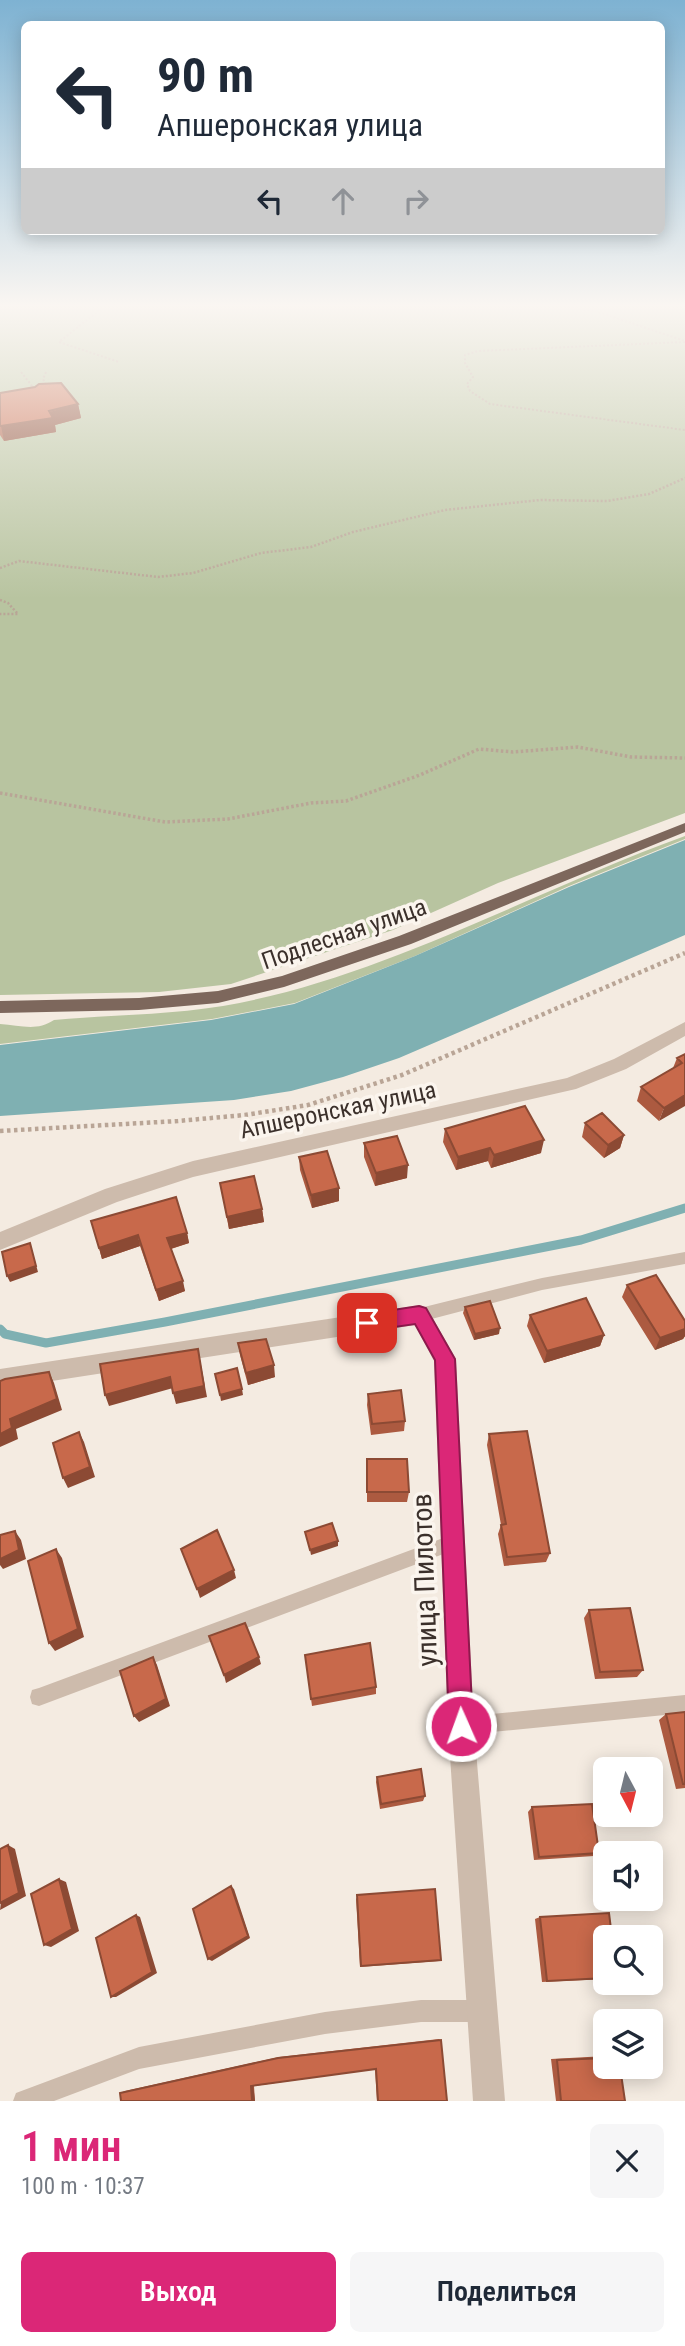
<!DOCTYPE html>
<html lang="ru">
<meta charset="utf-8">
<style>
body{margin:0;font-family:"Roboto Condensed",sans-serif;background:#f6f6f7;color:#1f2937;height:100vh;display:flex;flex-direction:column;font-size:26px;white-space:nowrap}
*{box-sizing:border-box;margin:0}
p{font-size:23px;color:#747a83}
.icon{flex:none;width:38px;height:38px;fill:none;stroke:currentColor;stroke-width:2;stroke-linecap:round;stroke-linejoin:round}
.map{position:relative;height:2101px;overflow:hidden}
.side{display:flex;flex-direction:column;background:#fff;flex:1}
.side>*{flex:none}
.hud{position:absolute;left:21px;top:21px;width:644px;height:214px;border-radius:10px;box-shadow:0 4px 18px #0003;background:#fff;color:#1f2937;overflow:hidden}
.needle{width:46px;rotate:173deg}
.tools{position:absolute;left:593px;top:1757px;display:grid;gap:14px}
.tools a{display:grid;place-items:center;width:70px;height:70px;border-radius:10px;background:#fff;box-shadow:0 4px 18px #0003;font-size:35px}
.pin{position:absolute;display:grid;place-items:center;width:60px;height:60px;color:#fff;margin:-30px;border-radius:14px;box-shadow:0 4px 10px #0006}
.me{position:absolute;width:77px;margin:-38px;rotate:358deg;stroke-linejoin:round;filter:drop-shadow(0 0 5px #0008)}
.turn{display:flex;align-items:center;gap:24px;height:147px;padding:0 21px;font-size:32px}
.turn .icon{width:91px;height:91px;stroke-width:2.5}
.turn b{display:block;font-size:49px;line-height:60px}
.lanes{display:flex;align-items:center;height:66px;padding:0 21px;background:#0003;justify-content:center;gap:35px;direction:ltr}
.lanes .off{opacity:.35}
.round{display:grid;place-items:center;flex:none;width:74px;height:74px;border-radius:10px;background:#f6f6f7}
.headline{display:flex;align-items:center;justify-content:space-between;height:119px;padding:0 21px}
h1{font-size:42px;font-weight:600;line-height:52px;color:#db2777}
.action{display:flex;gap:14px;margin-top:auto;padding:14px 21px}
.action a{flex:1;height:80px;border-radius:10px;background:#db2777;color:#fff;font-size:28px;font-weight:600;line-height:80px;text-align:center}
.action a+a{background:#f6f6f7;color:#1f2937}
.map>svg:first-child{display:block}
.green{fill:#b8c4a0}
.water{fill:#7fb0b2}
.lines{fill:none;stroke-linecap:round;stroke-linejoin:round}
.stream{stroke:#7fb0b2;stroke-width:9}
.path-far3{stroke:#b9a596;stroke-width:2;stroke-dasharray:2 2;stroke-linecap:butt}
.path-far2{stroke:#b9a596;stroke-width:2.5;stroke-dasharray:2 2;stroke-linecap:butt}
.path-far1{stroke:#b9a596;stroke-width:3.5;stroke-dasharray:2.5 2.5;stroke-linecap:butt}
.path{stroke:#b9a596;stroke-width:4.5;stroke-dasharray:3.5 3.5;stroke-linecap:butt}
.lane{fill:#cdbbac;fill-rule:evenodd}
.street{fill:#cdbbac;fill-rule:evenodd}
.primary{fill:#7d675c;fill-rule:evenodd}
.wall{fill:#ac5a40}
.shaded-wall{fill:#8c4a34}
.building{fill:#c8694b;stroke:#8c4a34;stroke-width:2}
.route{fill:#db2777;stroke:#8e194d;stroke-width:2}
.labels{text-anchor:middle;stroke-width:7;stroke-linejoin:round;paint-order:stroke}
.street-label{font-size:24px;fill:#3b302b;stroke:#fbf5ee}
.near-street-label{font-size:28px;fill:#3b302b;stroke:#fbf5ee}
</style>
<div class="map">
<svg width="685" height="2101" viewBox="0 0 685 2101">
<rect width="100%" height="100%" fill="#f4ebe1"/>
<path class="green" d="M0,305h685v508l-187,70 -105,47 -162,54 -72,8 -159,3z
M685,836v3l-116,47 -154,70 -120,47 -83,16 -212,25v-20c20,1 36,8 54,-4 56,-5 113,-5 169,-14 160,-28 310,-115 462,-170z"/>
<path class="water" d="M685,840v95l-286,123 -56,19 -52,14 -57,9 -234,16v-71l211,-25 83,-16 121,-48 154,-69z"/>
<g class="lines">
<path class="stream" d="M0,1329l5,5 41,9 119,-21 416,-82 104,-32"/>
<path class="path-far3" d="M106,305l-47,37 60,20
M555,305l43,7 87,29
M685,342l-207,9 -13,4v8l8,14 -6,7 3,7 20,13 195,26
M21,372l15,19
M46,372l-3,7 4,8"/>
<path class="path-far2" d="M0,568l19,-7 139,16 35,-4 68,-20 50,-6 42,-15 92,-22 95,-10 67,1 42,-7 36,-16
M0,600l8,3 10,11h-18"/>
<path class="path-far1" d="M0,793l165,29 63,-3 83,-16 35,-2 74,-26 59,-26 34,3 65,-5 53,10 54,1"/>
<path class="path" d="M0,1131l178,-10 67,-6 63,-10 94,-30 283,-122"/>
<path class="lane" d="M685,1252v12l-143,26 -122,32 -5,-2 -2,-5 2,-5 5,-2 122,-30z
M454,1534l6,2 2,6 -2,6 -6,2 -415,156 -7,-2 -2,-7 2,-7 7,-2z
M685,1695v18l-224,22 -7,-2 -2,-7 2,-7 7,-2z
M421,2000h60l8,3 3,8 -3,8 -8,3h-60l-96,12 -186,35 -85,32h-41l3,-8 123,-46 186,-35z"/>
<path class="street" d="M685,1022v14l-59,33 -50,20 -383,88 -76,25 -117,48v-18l105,-43 88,-28 374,-83 47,-19z
M420,1305l7,3 29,51 18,367 31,375h-32l-25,-375 -14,-365 -19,-36 -415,64v-20z"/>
<path class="primary" d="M685,823v9l-274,112 -127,43 -66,16 -79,7 -139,3v-12l139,-3 79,-7 64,-15 117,-40z"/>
</g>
<path class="wall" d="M0,393l78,11 3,14 -26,7 1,7 -52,9 -4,-6z
M685,1054l-26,67 -22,-20 4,-14 32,-19 4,-10z
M585,1123l39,12 -4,13 -16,10 -22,-21z
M445,1129l96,24 -50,15 -3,-7 -32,9 -13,-28z
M364,1143l43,35 -32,8 -11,-29z
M299,1157l40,44 -27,7 -12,-38z
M220,1183l42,26 2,13 -35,7z
M187,1233l2,10 -18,6 14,42 -26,10 -19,-55 -38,13 -3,-11z
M627,1285l58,36v15l-2,3 -28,11 -33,-53z
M465,1307l34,27 -25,6 -11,-27z
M530,1315l74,20 -4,11 -56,17 -17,-37z
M238,1343l37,34 -27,8 -8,-30z
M368,1394l37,27 -1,10 -33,4 -4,-30z
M489,1434l61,119 -4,9 -42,4 -6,-32 3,-9 -14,-80z
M367,1459l42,33 -2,10h-40z
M589,1610l54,60 -6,7 -42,2 -11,-61z
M305,1655l71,32v7l-64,12z
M685,1712v76l-9,1 -17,-69 7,-6z
M377,1777l48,19 -2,5 -43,8 -4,-27z
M532,1807l67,46 -5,3 -60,4 -6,-48z
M356,1898l85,62 -2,1 -79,6z
M540,1917l66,20v42l-64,3 -7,-63z
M439,2039l2,1 6,61h-70l-2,-32 -121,17 1,15h-134l-1,-8 5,-2 154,-34z
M606,2056v11l19,34h-69l-5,-42z"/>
<path class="shaded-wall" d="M78,404l3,14 -26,7 1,7 -52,9 -3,-15z
M685,1095v11l-26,15 5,-13z
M624,1135l-4,13 -16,10 4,-13z
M544,1140l-3,13 -50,15 3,-13z
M490,1148l-2,13 -32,9 2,-13z
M408,1165l-1,13 -32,8 1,-13z
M339,1188v13l-27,7 -1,-13z
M262,1209l2,13 -35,7 -2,-12z
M187,1233l2,10 -19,6 -3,-11z
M138,1235l2,11 -38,13 -3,-11z
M30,1243l8,29 -28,10 -3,-6z
M183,1281l2,10 -26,10 -3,-11z
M500,1328l-1,6 -25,6 1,-6z
M685,1329v7l-2,3 -28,11 5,-12z
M604,1335l-4,11 -56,17 3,-12z
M198,1349l9,48 -31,7 -3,-11z
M274,1365l1,12 -27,8 -2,-12z
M49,1372l5,11 8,27 -46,19 2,10 -18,8v-13l10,-15z
M170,1377l3,11 -64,18 -4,-11z
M242,1389l1,6 -22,6 -1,-6z
M79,1432l5,10 11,35 -27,11 -5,-10z
M15,1531l6,9 5,19 -23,10 -3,-4v-6z
M338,1541v5l-27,9 -1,-5z
M56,1549l6,9 22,79 -29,14 -6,-8z
M234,1570l2,8 -36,20 -3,-9z
M153,1657l4,8 13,41 -31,16 -5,-6z
M259,1657l2,7 -35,19 -2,-8z
M8,1845l7,4 11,47 -26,14z
M59,1879l7,3 13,49 -28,16 -7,-2z
M231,1886l3,3 16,49 -38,23 -4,-2z
M136,1915l4,2 17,56 -41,24h-5z
M253,2084l2,17h-3l-1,-15z"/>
<path class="building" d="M61,383l17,21 -29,7 4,7 -52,8 -1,-1v-32l35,-6 4,-3z
M685,1054v41l-21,13 -23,-21 41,-24 -5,-5z
M525,1106l19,34 -50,15 -4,-7 -32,9 -13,-28z
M602,1113l22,22 -16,10 -23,-22z
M397,1136l11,29 -32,8 -12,-30z
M327,1151l12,37 -28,7 -12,-38z
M254,1176l8,33 -35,8 -7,-34z
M176,1197l11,36 -20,5 16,43 -27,9 -18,-55 -39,13 -8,-27z
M30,1243l6,23 -29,10 -5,-24z
M656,1275l29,46v8l-25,9 -33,-53z
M586,1298l18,37 -57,16 -17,-36z
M490,1301l10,27 -25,6 -10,-27z
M266,1339l8,26 -28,8 -8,-30z
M198,1349l6,37 -31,7 -3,-16 -65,18 -5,-31z
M237,1368l5,21 -22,6 -5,-21z
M49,1372l8,27 -47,20 2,9 -12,6v-53l5,-2z
M401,1390l4,31 -33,3 -4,-30z
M527,1431l23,122 -43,4 -6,-32 5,-1 -17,-90z
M79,1432l11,35 -27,11 -10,-35z
M367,1459h40l2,33h-42z
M332,1523l6,18 -28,9 -5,-18z
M217,1530l17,40 -37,19 -16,-40z
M15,1531l4,19 -19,9v-24z
M56,1549l22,80 -29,14 -21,-82z
M630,1608l13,62 -43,2 -11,-62z
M245,1623l14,34 -35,18 -15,-39z
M370,1643l6,44 -65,12 -6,-44z
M153,1657l13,42 -32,17 -14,-45z
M685,1712v72h-2l-17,-70z
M421,1769l4,27 -44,8 -4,-27z
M592,1804l7,49 -60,4 -7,-50z
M8,1845l11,48 -19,10v-54z
M59,1879l13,50 -28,16 -13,-51z
M231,1886l17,50 -40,23 -15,-50z
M435,1889l6,71 -80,6 -4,-71z
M609,1913l3,24h-6v41l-59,3 -7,-64z
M136,1915l16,57 -41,25 -15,-59z
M441,2040l6,61h-69l-2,-32 -125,17 1,15h-131l-1,-8 158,-35z
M606,2058v9h14l5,34h-64l-4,-41z"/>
<linearGradient id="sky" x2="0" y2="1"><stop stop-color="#7eb2d2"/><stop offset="0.51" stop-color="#faf6f2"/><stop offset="1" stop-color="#faf6f2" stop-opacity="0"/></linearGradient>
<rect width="685" height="599" fill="url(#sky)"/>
<path class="route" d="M419,1306l7,2 29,51 18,367 -3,8 -9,4 -8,-4 -4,-8 -14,-366 -20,-36 -48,7 -7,-2 -3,-6 3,-7 7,-2z"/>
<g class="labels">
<g class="street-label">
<text transform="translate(344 934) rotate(-19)" y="8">Подлесная улица</text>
<text transform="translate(338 1110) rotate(-12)" y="8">Апшеронская улица</text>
</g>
<g class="near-street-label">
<text transform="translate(424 1580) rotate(-92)" y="10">улица Пилотов</text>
</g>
</g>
</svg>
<div class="tools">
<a><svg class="needle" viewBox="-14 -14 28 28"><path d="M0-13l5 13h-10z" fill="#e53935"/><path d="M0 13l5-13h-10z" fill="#747a83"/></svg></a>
<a><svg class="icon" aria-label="sound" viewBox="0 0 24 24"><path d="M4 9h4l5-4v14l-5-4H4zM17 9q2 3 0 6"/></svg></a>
<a><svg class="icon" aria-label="search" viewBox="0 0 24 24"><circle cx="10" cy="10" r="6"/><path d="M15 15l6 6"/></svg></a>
<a><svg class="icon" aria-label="layers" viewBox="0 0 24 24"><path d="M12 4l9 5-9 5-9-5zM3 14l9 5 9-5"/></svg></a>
</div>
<div class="pin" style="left:367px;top:1323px;background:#d93025"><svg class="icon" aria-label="arrive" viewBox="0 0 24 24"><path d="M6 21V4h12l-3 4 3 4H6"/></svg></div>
<svg class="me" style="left:461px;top:1726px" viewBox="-20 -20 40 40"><circle r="17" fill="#db2777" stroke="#fff" stroke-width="3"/><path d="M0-11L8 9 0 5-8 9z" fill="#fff"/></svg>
<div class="hud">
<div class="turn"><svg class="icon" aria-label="left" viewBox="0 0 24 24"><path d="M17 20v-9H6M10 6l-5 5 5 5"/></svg><div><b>90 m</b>Апшеронская улица</div></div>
<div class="lanes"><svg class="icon" aria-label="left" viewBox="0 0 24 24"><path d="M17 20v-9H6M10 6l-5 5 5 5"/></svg><svg class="icon off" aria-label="ahead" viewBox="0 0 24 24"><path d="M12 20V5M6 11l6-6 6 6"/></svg><svg class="icon off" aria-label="right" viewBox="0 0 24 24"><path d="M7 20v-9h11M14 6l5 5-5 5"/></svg></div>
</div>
</div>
<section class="side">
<div class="headline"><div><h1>1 мин</h1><p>100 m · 10:37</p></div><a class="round"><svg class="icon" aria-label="close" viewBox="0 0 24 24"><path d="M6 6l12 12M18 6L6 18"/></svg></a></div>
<div class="action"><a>Выход</a><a>Поделиться</a></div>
</section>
